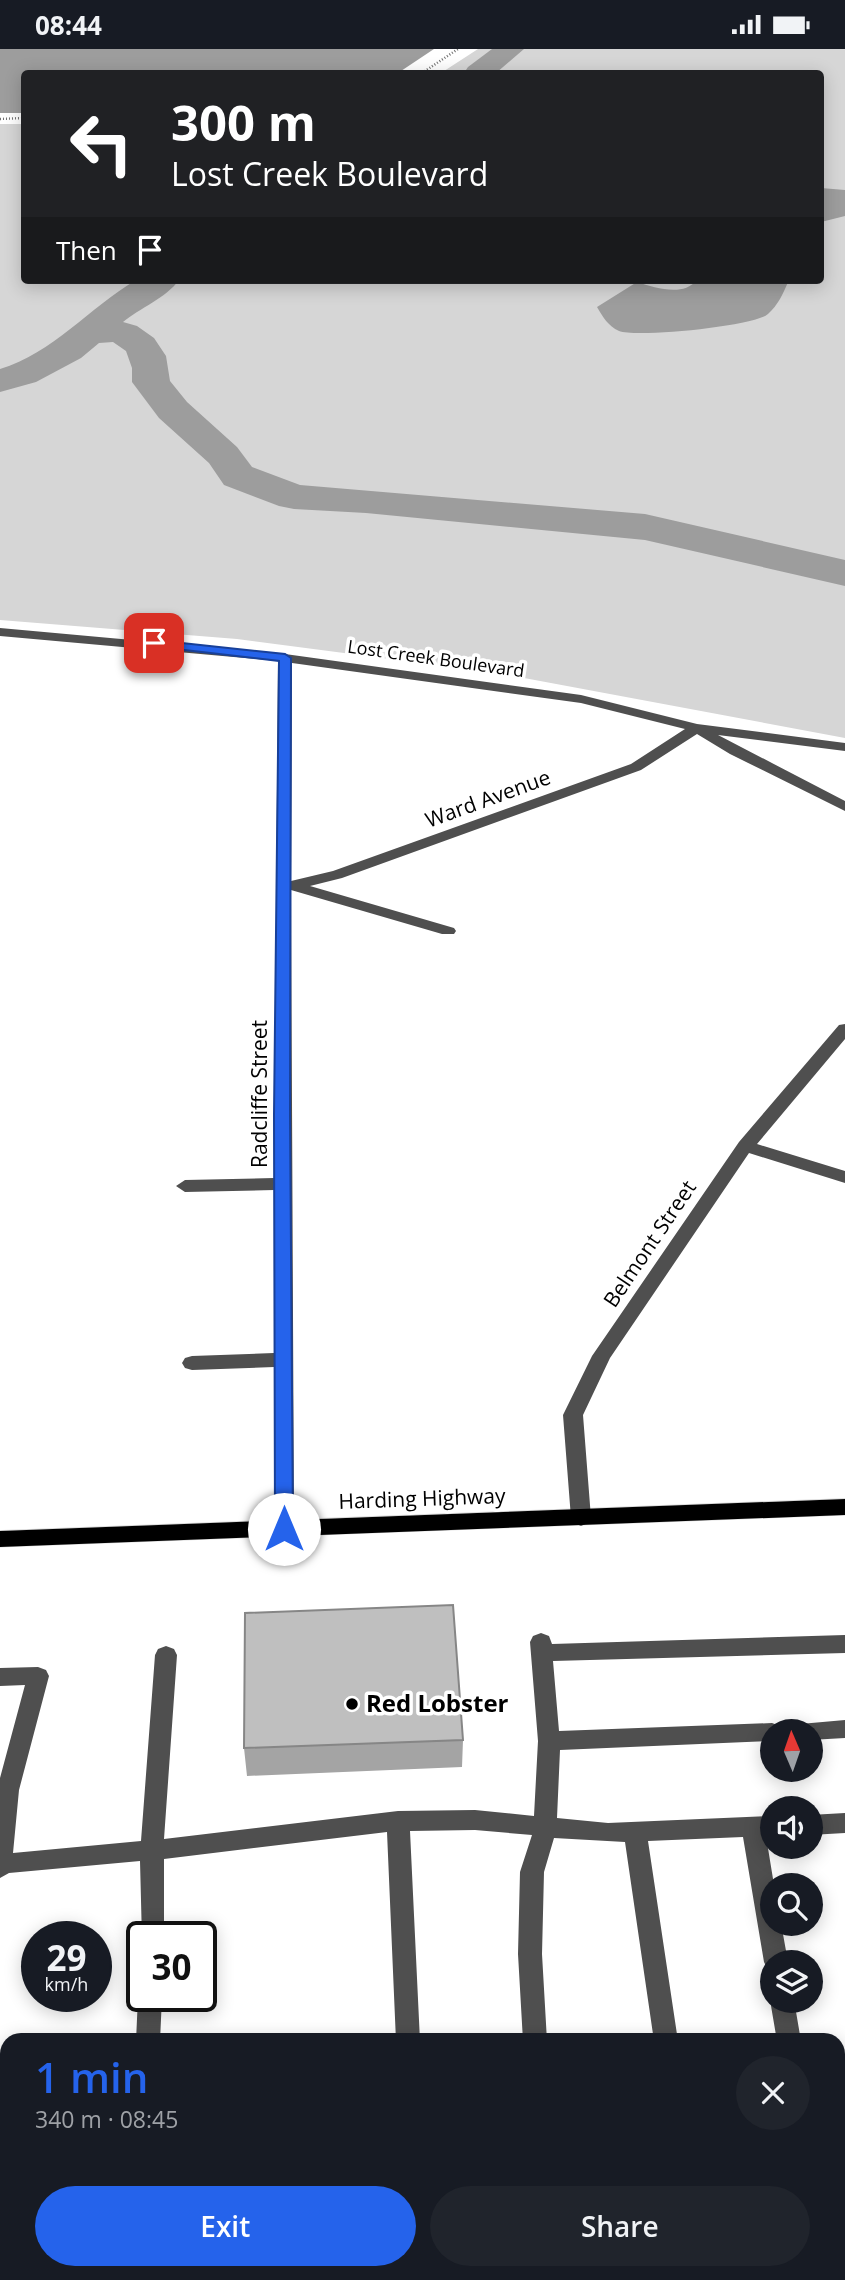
<!DOCTYPE html>
<meta charset="utf-8">
<style>
body{margin:0;font-family:"Open Sans",sans-serif;background:#20242c;color:#f1f3f6;height:100vh;display:flex;flex-direction:column;font-size:26px;white-space:nowrap}
*{box-sizing:border-box;margin:0}
p{font-size:23px;color:#9ea1a6}
.icon{flex:none;width:38px;height:38px;fill:none;stroke:currentColor;stroke-width:2;stroke-linecap:round;stroke-linejoin:round}
.map{position:relative;flex:1;overflow:hidden}
.sheet{position:absolute;left:0px;top:1984px;width:845px;height:247px;display:flex;flex-direction:column;background:#171b24;border-radius:21px 21px 0 0;box-shadow:0 4px 18px #0003}
.sheet>*{flex:none}
.banner{position:absolute;left:21px;top:21px;width:803px;height:214px;border-radius:7px;box-shadow:0 4px 18px #0003;background:#202124;color:#fff;overflow:hidden}
.needle{width:46px;rotate:358deg}
.fabs{position:absolute;left:760px;top:1670px;display:grid;gap:14px}
.fabs a{display:grid;place-items:center;width:63px;height:63px;border-radius:50%;background:#171b24;box-shadow:0 4px 18px #0003;font-size:35px}
.speed{position:absolute;left:21px;top:1872px;display:flex;gap:14px;font-size:35px;font-weight:700;text-align:center}
.speed>*{display:grid;place-content:center;width:91px;height:91px;border-radius:50%;background:#171b24;box-shadow:0 4px 18px #0003;line-height:1}
.speed small{font-size:18px;font-weight:400}
.speed .limit{border:4px solid #111;border-radius:10px;background:#fff;color:#111}
.pin{position:absolute;display:grid;place-items:center;width:60px;height:60px;color:#fff;margin:-30px;border-radius:14px;box-shadow:0 4px 10px #0006}
.me{position:absolute;width:77px;margin:-38px;rotate:0deg;stroke-linejoin:round;filter:drop-shadow(0 0 5px #0008)}
.turn{display:flex;align-items:center;gap:24px;height:147px;padding:0 35px;font-size:32px}
.turn .icon{width:91px;height:91px;stroke-width:2.5}
.turn b{display:block;font-size:49px;line-height:60px}
.then{display:flex;align-items:center;height:66px;padding:0 35px;background:#0003;gap:14px;font-size:26px}
.round{display:grid;place-items:center;flex:none;width:74px;height:74px;border-radius:37px;background:#20242c}
.summary{display:flex;align-items:center;justify-content:space-between;height:119px;padding:0 35px}
h1{font-size:42px;font-weight:600;line-height:52px;color:#2563eb}
.primary-button{display:flex;gap:14px;margin-top:auto;padding:14px 35px}
.primary-button a{flex:1;height:80px;border-radius:42px;background:#2563eb;color:#fff;font-size:28px;font-weight:600;line-height:80px;text-align:center}
.primary-button a+a{background:#20242c;color:#f1f3f6}
.status{display:flex;justify-content:space-between;align-items:center;height:49px;padding:0 35px;background:#171b24;direction:ltr}
.status svg{height:19px;fill:currentColor}
.map>svg:first-child{display:block}
.green{fill:#d6d6d6}
.water{fill:#9d9d9d}
.lines{fill:none;stroke-linecap:round;stroke-linejoin:round}
.river{fill:#9d9d9d;fill-rule:evenodd}
.major-casing{stroke:#dbdbdb;stroke-width:1}
.path{stroke:#717171;stroke-width:2.5;stroke-dasharray:1 2;stroke-linecap:butt}
.minor{fill:#4f4f4f;fill-rule:evenodd}
.major{fill:#000;fill-rule:evenodd}
.wall{fill:#a4a4a4}
.building{fill:#bfbfbf;stroke:#868686;stroke-width:2}
.route{fill:#2563eb;stroke:#184099;stroke-width:2}
.poi-dot{fill:#000;stroke:#fff;stroke-width:2.5}
.labels{text-anchor:middle;stroke-width:7;stroke-linejoin:round;paint-order:stroke}
.far-street-label{font-size:18px;fill:#000;stroke:#fff}
.street-label{font-size:21px;fill:#000;stroke:#fff}
.near-poi-label{font-size:24px;font-weight:bold;fill:#000;stroke:#fff;text-anchor:start}
</style>
<div class="status"><b>08:44</b><svg viewBox="0 0 49 12"><path d="M0 12V9h3v3zM5 12V6h3v6zM10 12V3h3v9zM15 12V0h3v12zM26 1h20v11H26zM47 4h2v5h-2z"/></svg></div>
<div class="map">
<svg width="845" height="2231" viewBox="0 0 845 2231">
<rect width="100%" height="100%" fill="#fff"/>
<path class="green" d="M478,0h367v689l-348,-65 -260,-34 -237,-19v-496h24v156h797v-207h-380z"/>
<path class="water" d="M0,0h434l-36,24h-374v40h-24z
M821,139l24,2v26l-24,6z
M697,231h90l1,2c-5,12 -10,23 -20,32 -13,12 -131,24 -149,17 -11,-5 -16,-14 -22,-24l40,-25c19,6 46,15 60,-2z"/>
<g class="lines">
<path class="river" d="M492,0h32l-28,24h-32l4,-6z
M136,231h43c-13,18 -39,28 -56,42l14,4 17,12 12,18 4,25 17,21 50,45 15,20 48,18 345,29 200,46v26l-200,-46 -279,-27 -72,-4 -15,-3 -55,-21 -15,-22 -50,-45 -27,-36v-14l-6,-17 -13,-9 -14,1 -18,15 -45,24 -36,10v-23c53,-16 89,-61 136,-89z"/>
<g class="major-casing">
<path id="major" d="M845,1450v16l-845,32v-16z"/>
</g>
<path class="path" d="M422,24l36,-24
M0,70l24,-1"/>
<path class="minor" d="M0,579l285,26 296,41 116,29 148,19v8l-127,-16 127,66v10l-115,-57 -33,-20 -56,36 -299,108 -32,8 144,42 2,3 -2,3h-12l-151,-44 3,639 -3,6 -7,2 -7,-2 -3,-6v-162l-82,3 -7,-2 -3,-5 3,-5 7,-2 82,-3v-163l-89,2 -9,-6 9,-6 89,-2 4,-517 -278,-25zM292,614l289,40 104,26 -54,35 -298,107 -42,10z
M845,975v15l-88,105 88,27v12l-96,-30 -139,205 -27,57 8,103 -3,5 -7,3 -7,-3 -3,-5 -8,-103 29,-59 147,-214 100,-117z
M541,1584l8,3 3,8 293,-9v18l-292,8 6,70 213,-8 8,3 2,5h-10v10l-212,9 -3,68 51,5 164,-7v20h-6l8,49h-2v38h9l7,39h-16v9l-4,-1 -4,-8 -21,-125 -95,4 30,200h-24l-29,-199 -71,-4 -10,34 -2,82 5,87h-24l-5,-87 2,-82 12,-37 -57,-5 -65,1 10,210h-24l-9,-209 -223,27v78h-22v3l-2,-79 -131,12 -9,5v-100l25,-93 -25,1v-18l38,-1 8,3 3,6 -30,114 -6,63 128,-12 14,-186 3,-6 8,-3 8,3 3,6 -13,184 234,-28 77,-1 59,6 4,-75 -8,-99 3,-6z
M845,1671v18l-35,2v-9h-24l3,-6z
M845,1764v20l-35,2v-20z
M141,1940l1,8h20l-2,44h-24l2,-44z
M772,1947v4h22l7,41h-24l-7,-41z
M838,2137h7v26h-7z
M124,2224h26l-1,7h-26z
M407,2224h26v7h-26z"/>
<use href="#major" class="major"/>
</g>
<path class="wall" d="M463,1691l-1,27 -215,9 -3,-28z
M678,2224h160l7,7h-166z"/>
<path class="building" d="M453,1556l10,135 -219,8 1,-135z
M838,2182h7v49h-161v-7h154z"/>
<path class="route" d="M154,591l131,14 6,4 -1,456 3,415 -3,6h-13l-2,-6 -1,-415 5,-453 -129,-15 -2,-3z"/>
<circle class="poi-dot" cx="352" cy="1655" r="7"/>
<g class="labels">
<g class="far-street-label">
<text transform="translate(436 610) rotate(8)" y="6">Lost Creek Boulevard</text>
</g>
<g class="street-label">
<text transform="translate(488 750) rotate(-20)" y="7">Ward Avenue</text>
<text transform="translate(260 1045) rotate(-90)" y="7">Radcliffe Street</text>
<text transform="translate(650 1195) rotate(-56)" y="7">Belmont Street</text>
<text transform="translate(422 1450) rotate(-2)" y="7">Harding Highway</text>
</g>
<g class="near-poi-label">
<text x="366" y="1663">Red Lobster</text>
</g>
</g>
</svg>
<div class="fabs">
<a><svg class="needle" viewBox="-14 -14 28 28"><path d="M0-13l5 13h-10z" fill="#e53935"/><path d="M0 13l5-13h-10z" fill="#9ea1a6"/></svg></a>
<a><svg class="icon" aria-label="sound" viewBox="0 0 24 24"><path d="M4 9h4l5-4v14l-5-4H4zM17 9q2 3 0 6"/></svg></a>
<a><svg class="icon" aria-label="search" viewBox="0 0 24 24"><circle cx="10" cy="10" r="6"/><path d="M15 15l6 6"/></svg></a>
<a><svg class="icon" aria-label="layers" viewBox="0 0 24 24"><path d="M12 4l9 5-9 5-9-5zM3 14l9 5 9-5"/></svg></a>
</div>
<div class="speed"><div>29<small>km/h</small></div><div class="limit">30</div></div>
<div class="pin" style="left:154px;top:594px;background:#d93025"><svg class="icon" aria-label="arrive" viewBox="0 0 24 24"><path d="M6 21V4h12l-3 4 3 4H6"/></svg></div>
<svg class="me" style="left:284px;top:1480px" viewBox="-20 -20 40 40"><circle r="19" fill="#fff"/><path d="M0-13L10 11 0 6-10 11z" fill="#2563eb"/></svg>
<div class="banner">
<div class="turn"><svg class="icon" aria-label="left" viewBox="0 0 24 24"><path d="M17 20v-9H6M10 6l-5 5 5 5"/></svg><div><b>300 m</b>Lost Creek Boulevard</div></div>
<div class="then">Then<svg class="icon" aria-label="arrive" viewBox="0 0 24 24"><path d="M6 21V4h12l-3 4 3 4H6"/></svg></div>
</div>
<section class="sheet">
<div class="summary"><div><h1>1 min</h1><p>340 m · 08:45</p></div><a class="round"><svg class="icon" aria-label="close" viewBox="0 0 24 24"><path d="M6 6l12 12M18 6L6 18"/></svg></a></div>
<div class="primary-button"><a>Exit</a><a>Share</a></div>
</section>
</div>
